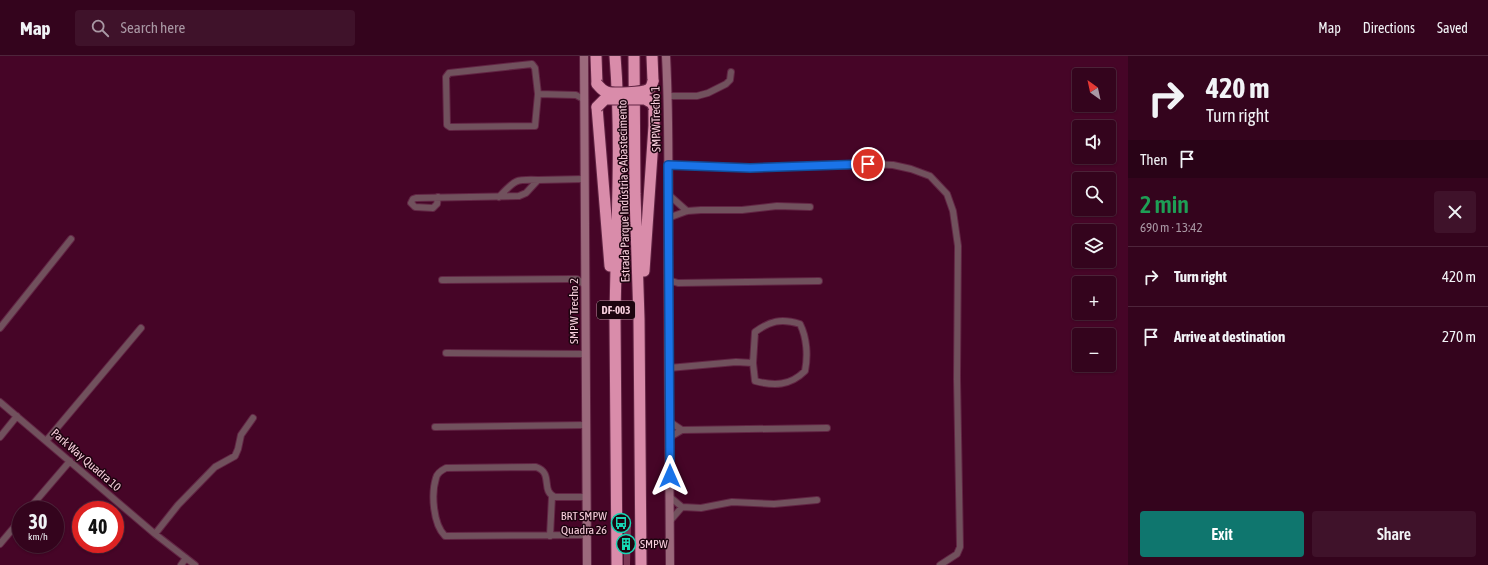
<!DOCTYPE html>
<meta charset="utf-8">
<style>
body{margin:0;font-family:"Asap Condensed",sans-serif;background:#3f122a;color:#f1f3f6;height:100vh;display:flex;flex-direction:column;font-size:15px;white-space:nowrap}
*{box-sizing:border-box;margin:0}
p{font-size:13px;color:#a998a4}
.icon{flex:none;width:22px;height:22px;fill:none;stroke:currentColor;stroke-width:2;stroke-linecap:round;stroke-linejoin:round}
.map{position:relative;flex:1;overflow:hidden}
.drawer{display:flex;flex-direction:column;background:#34041d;width:360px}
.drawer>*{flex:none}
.banner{background:#34041d;color:#f1f3f6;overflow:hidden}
.needle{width:26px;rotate:327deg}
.controls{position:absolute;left:1072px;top:12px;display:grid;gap:8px}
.controls a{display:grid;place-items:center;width:44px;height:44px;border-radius:4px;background:#34041d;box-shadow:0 1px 3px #0004,0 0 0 1px #4e253b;font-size:20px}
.speed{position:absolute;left:12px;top:445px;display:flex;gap:8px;font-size:20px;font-weight:700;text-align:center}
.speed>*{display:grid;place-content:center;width:52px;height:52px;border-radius:50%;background:#34041d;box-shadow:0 1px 3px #0004,0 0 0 1px #4e253b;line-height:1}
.speed small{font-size:10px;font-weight:400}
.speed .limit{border:6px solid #d22;background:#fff;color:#111}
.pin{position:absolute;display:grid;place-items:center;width:34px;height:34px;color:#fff;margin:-17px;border:2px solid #fff;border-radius:50%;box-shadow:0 1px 4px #0007}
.me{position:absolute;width:44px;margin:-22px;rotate:0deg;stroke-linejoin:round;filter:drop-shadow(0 0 3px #0008)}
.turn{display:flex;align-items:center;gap:14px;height:84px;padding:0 12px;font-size:18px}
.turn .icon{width:52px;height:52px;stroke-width:2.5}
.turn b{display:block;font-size:28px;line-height:34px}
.then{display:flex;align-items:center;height:38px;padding:0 12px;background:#0003;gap:8px;font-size:15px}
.round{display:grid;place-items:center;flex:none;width:42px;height:42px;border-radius:4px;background:#3f122a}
.overview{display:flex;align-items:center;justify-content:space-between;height:68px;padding:0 12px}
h1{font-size:24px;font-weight:600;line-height:30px;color:#1e9e55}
.button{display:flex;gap:8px;margin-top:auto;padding:8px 12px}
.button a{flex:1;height:46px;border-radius:4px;background:#0f766e;color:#fff;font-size:16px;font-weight:600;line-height:46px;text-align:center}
.button a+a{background:#3f122a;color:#f1f3f6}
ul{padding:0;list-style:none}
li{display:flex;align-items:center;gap:12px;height:60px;padding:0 12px;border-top:1px solid #4e253b}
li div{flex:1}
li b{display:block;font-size:15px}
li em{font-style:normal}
header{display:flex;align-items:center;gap:24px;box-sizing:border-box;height:56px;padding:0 20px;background:#34041d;border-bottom:1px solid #4e253b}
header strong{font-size:19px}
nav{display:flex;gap:22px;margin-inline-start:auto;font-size:14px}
.search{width:280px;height:36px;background:#3f122a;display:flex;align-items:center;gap:10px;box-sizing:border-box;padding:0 14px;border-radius:4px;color:#a998a4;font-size:15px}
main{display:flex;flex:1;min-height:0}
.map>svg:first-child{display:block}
.building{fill:#7e3756}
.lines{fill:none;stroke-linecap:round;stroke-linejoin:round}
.street-casing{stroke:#622544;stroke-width:8}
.secondary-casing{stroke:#622544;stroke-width:10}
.highway-casing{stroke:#622544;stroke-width:13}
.street{stroke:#71515d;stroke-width:6}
.secondary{stroke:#9b697c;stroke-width:8}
.highway{stroke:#d98caa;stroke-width:11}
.highway-bridge-casing{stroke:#622544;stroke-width:13;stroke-linecap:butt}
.highway-bridge{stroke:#d98caa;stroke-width:11}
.route-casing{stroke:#114b97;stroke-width:10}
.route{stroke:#1a73e8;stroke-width:7}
.labels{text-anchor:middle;stroke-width:3;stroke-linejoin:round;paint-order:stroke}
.shield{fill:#1d040f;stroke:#b6919e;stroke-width:1}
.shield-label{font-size:11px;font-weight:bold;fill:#f7cedc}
.street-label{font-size:12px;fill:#f7cedc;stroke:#1d040f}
.poi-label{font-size:12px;fill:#f7cedc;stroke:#1d040f;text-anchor:end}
</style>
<header>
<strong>Map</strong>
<div class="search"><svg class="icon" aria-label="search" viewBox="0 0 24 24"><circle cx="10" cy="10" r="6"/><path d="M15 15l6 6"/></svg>Search here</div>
<nav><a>Map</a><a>Directions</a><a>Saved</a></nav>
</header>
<main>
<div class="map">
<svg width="1128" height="509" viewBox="0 0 1128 509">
<rect width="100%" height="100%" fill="#460527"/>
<path class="building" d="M624,467h7l-1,42h-6z"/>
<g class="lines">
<g class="street-casing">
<path id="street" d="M532,8l3,4 3,26 -3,32 -85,1 -3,-2 -1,-48 3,-4z
M538,38l38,1 9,5
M668,40h29l11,-3 18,-9 4,-4 1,-8
M668,109l82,3 118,-4 25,1 18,4 19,7 17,18 6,17 5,35 -1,132 3,169 -3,7 -17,11
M669,139l18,16
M438,141l-1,7 -4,4 -18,-1 -4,-4 2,-4 3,-1 103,-2 7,-3 12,-13 46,-1
M499,141c16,-17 16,-18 39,-17
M668,162l19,-7 14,-1h41l35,-4 33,1
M442,224l129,-1h6l8,6
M668,224l10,3 141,-2
M0,272l71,-89
M446,297l140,1
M669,312l67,-6 17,1 2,18c19,5 35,5 50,-10 3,-15 2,-33 -5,-47 -19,-6 -30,-3 -45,8l-2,31
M0,346l155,132 40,31
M670,366l12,8 145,-2
M435,371l151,-2
M0,381l17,-21
M670,381l12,-7
M46,385l95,-113
M587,441h-32c-15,-6 -1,-24 -19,-30l-90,1c-4,2 -9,5 -10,10 -5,16 -3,46 9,58l142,-1
M670,441l12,10 19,1 31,-6 42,2 43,-4
M28,454l42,-49
M670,465l12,-14
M155,478l23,-29 37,-38 20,-11 3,-7 3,-14 12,-17
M550,480l2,-40
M0,488l21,-25
M181,509l5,-7"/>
</g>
<g class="secondary-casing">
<path id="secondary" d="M584,0l3,509
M666,0c4,75 2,149 2,224 0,95 2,190 2,285"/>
</g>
<g class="highway-casing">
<path id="highway" d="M596,0l1,28
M615,0c7,87 1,176 0,264 0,81 2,163 2,245
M634,0l1,138 4,125 2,246
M652,0l1,25
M597,51l13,159
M644,215l10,-145v-19"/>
</g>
<use href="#street" class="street"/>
<use href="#secondary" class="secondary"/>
<use href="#highway" class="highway"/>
<g class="highway-bridge-casing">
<path id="highway-bridge" d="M597,28c3,3 5,7 10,8 7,2 36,1 42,-3 3,-2 3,-5 4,-8
M597,51l8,-8h40l7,4 2,4"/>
</g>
<use href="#highway-bridge" class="highway-bridge"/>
</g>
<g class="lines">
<g class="route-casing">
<path id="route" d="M670,420l-2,-311 82,3 118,-4"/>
</g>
<use href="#route" class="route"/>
</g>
<defs>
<g id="bus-ring" transform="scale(1)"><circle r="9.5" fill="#1d040f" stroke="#17d5b3" stroke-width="1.5"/><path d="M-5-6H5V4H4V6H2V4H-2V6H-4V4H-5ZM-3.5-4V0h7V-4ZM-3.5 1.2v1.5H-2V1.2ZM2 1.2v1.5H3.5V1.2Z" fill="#17d5b3"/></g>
<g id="building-ring" transform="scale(1)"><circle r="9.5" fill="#1d040f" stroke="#17d5b3" stroke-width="1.5"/><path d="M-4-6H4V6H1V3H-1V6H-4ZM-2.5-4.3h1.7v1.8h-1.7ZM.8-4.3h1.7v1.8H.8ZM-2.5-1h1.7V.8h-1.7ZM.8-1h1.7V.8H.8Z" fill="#17d5b3"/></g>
</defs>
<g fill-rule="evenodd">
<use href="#bus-ring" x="621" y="467"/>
<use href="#building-ring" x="626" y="488"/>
</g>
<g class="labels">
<rect class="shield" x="597" y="245" width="38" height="18" rx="3"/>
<g class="shield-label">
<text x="616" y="258">DF-003</text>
</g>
<g class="street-label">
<text transform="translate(656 63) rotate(-91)" y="4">SMPW Trecho 1</text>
<text transform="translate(624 135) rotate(-91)" y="4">Estrada Parque Indústria e Abastecimento</text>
<text transform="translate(574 255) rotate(-90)" y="4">SMPW Trecho 2</text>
<text transform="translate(86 404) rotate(41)" y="4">Park Way Quadra 10</text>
</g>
<g class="poi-label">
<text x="607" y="464">BRT SMPW<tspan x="607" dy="14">Quadra 26</tspan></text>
<text x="640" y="492" text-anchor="start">SMPW</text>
</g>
</g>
</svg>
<div class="controls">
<a><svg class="needle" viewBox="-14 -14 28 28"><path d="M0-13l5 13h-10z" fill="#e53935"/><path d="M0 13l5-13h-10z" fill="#a998a4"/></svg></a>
<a><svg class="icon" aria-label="sound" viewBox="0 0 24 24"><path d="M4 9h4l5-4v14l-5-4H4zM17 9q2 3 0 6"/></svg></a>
<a><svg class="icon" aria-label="search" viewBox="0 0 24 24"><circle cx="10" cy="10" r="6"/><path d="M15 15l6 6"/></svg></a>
<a><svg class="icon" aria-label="layers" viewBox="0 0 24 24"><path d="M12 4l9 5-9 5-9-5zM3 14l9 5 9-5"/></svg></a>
<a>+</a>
<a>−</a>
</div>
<div class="speed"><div>30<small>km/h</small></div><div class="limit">40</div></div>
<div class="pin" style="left:868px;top:108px;background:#d93025"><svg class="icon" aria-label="arrive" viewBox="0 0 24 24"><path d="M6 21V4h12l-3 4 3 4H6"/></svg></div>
<svg class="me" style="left:670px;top:420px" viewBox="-20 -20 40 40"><path d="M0-17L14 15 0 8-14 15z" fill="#1a73e8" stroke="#fff" stroke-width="4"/></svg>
</div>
<section class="drawer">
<div class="banner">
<div class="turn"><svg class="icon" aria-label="right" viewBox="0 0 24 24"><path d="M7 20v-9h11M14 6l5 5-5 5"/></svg><div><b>420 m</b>Turn right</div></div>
<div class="then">Then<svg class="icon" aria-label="arrive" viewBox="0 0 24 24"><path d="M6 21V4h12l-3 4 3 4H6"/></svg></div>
</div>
<div class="overview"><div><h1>2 min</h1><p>690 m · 13:42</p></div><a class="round"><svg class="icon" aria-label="close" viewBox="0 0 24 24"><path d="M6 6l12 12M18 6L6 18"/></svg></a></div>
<ul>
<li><svg class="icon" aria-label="right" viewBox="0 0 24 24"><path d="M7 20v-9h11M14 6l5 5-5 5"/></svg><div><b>Turn right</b></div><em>420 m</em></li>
<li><svg class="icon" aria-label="arrive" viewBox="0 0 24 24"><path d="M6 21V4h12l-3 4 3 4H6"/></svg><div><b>Arrive at destination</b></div><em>270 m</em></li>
</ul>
<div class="button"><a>Exit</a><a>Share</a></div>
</section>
</main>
